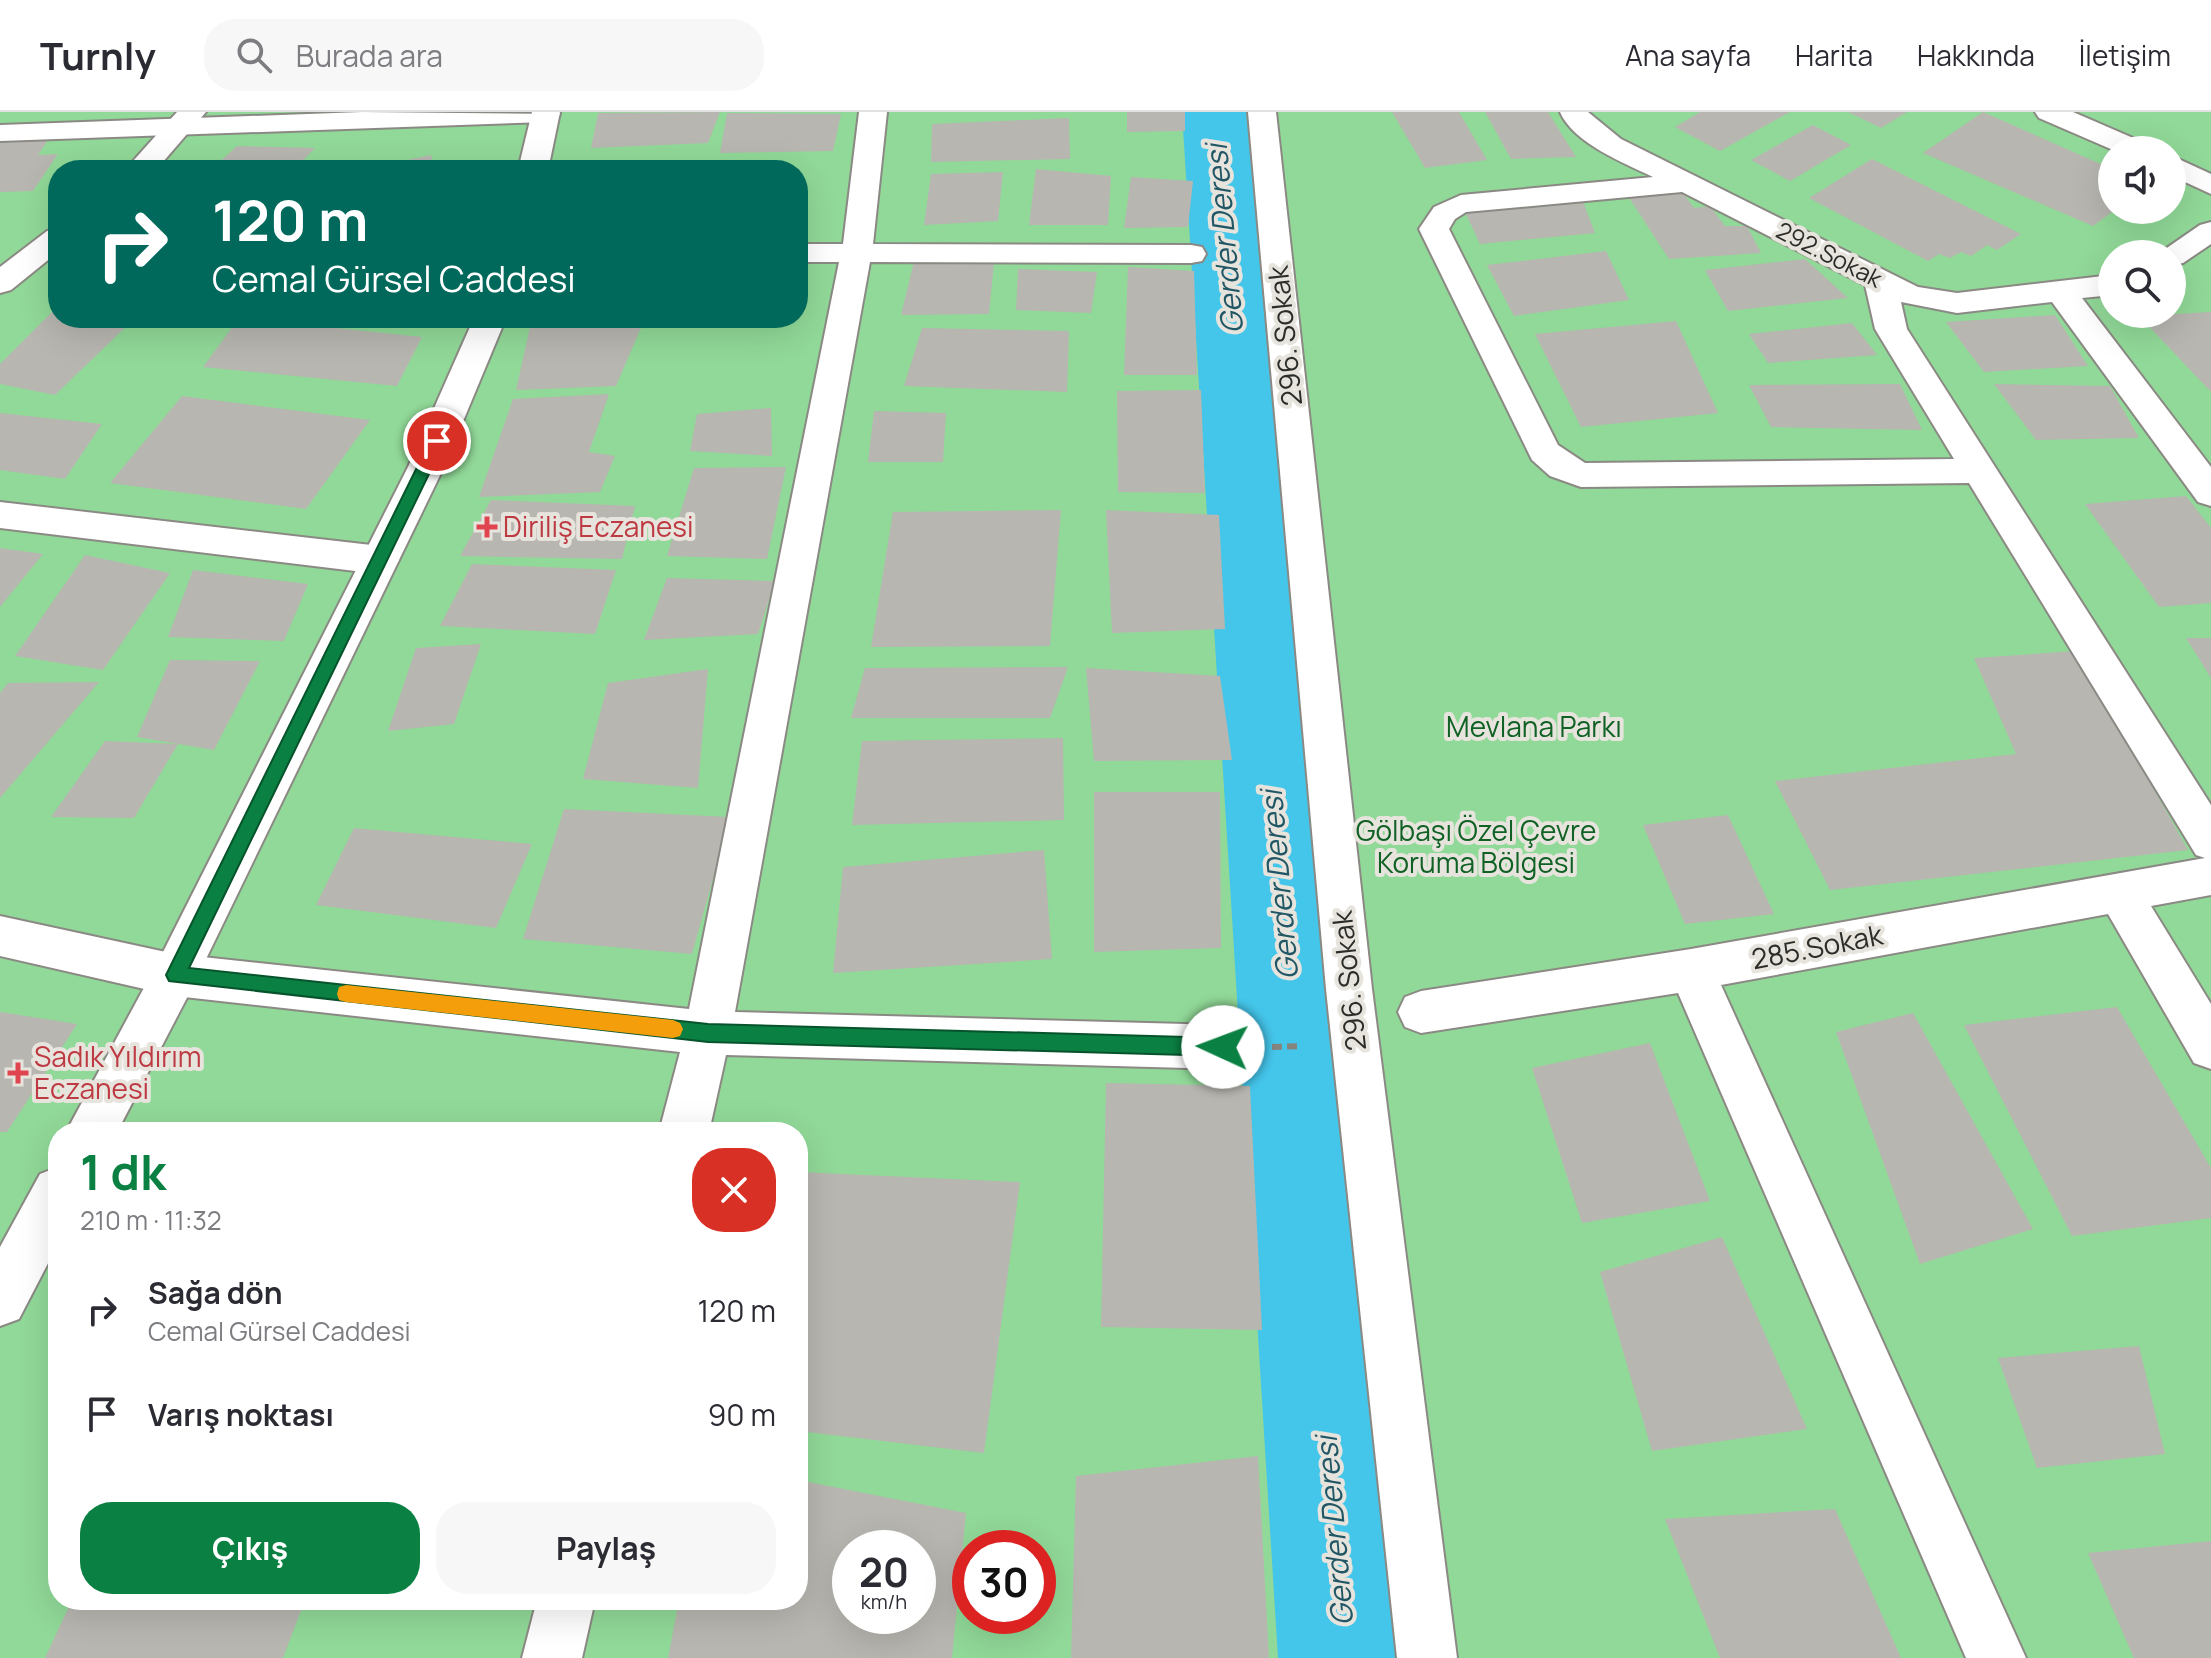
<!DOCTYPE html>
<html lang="tr">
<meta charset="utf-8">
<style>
body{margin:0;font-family:Manrope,sans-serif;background:#f7f7f7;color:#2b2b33;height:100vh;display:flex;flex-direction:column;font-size:30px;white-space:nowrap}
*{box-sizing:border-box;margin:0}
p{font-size:26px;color:#7c7c81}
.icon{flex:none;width:44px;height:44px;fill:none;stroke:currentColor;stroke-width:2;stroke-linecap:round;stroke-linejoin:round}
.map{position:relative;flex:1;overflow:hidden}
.sheet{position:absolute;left:48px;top:1010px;width:760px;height:488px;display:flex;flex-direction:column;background:#fff;border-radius:32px;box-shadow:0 8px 32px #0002}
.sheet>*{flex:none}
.banner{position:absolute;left:48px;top:48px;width:760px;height:168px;border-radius:32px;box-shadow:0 8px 32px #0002;background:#00695c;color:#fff;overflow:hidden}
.tools{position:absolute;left:2098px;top:24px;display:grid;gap:16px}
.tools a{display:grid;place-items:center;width:88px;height:88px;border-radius:50%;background:#fff;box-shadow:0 8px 32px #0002;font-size:40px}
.speed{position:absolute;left:832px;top:1418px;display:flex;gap:16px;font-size:40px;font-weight:700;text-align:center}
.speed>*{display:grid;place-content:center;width:104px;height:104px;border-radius:50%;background:#fff;box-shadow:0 8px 32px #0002;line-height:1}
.speed small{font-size:20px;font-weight:400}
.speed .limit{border:12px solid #d22;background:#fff;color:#111}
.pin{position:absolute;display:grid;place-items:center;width:68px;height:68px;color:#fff;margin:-34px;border:4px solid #fff;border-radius:50%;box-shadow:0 2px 8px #0007}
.me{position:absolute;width:88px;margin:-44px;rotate:272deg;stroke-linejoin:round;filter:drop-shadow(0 0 6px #0008)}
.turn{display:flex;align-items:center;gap:28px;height:168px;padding:0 32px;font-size:36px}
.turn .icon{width:104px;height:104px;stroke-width:2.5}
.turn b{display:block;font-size:56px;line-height:68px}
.round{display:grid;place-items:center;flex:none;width:84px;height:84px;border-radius:32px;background:#f7f7f7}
.summary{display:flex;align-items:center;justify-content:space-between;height:136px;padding:0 32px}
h1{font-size:48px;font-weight:700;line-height:60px;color:#0b8043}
.cta{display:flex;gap:16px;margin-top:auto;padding:16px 32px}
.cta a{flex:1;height:92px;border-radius:32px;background:#0b8043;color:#fff;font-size:32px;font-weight:700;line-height:92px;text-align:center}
.cta a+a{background:#f7f7f7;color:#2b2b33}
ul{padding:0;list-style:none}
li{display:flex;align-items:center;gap:24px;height:104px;padding:0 32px}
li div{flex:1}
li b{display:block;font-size:30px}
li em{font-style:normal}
header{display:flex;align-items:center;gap:48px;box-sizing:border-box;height:112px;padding:0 40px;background:#fff;border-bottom:2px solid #e1e1e2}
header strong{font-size:38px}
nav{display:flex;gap:44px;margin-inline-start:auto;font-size:28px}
.search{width:560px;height:72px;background:#f7f7f7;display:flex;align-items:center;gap:20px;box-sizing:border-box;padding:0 28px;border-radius:32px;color:#7c7c81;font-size:30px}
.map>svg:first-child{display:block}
.green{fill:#91d998;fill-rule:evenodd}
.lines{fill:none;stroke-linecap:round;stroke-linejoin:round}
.river{fill:#44c6eb;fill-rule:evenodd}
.building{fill:#b8b6b0;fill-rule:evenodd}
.minor-casing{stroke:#8b8983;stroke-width:4}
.tertiary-casing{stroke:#8b8983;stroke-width:4}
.path{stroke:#85847f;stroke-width:6;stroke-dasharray:10 5;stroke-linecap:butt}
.minor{fill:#fff;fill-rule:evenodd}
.tertiary{fill:#fff;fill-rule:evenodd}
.route{fill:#0b8043;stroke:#07532c;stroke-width:2}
.slow{fill:#f59e0b}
.health-dot{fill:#e0444e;stroke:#e6e4dd;stroke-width:3}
.labels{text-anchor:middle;stroke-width:8;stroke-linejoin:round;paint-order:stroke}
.far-street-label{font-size:24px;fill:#2c2c29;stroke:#e6e4dd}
.street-label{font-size:28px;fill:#2c2c29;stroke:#e6e4dd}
.health-label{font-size:28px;fill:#be3a42;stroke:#e6e4dd;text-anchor:start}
.park-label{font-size:28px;fill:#0f6124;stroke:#e6e4dd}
.water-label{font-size:30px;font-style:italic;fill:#215665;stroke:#e6e4dd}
</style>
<header>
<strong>Turnly</strong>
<div class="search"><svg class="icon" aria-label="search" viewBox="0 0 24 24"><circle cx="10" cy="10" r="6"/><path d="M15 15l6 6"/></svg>Burada ara</div>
<nav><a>Ana sayfa</a><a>Harita</a><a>Hakkında</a><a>İletişim</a></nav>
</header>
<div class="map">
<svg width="2211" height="1546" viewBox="0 0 2211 1546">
<rect width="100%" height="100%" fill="#e6e4dd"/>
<path class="green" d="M0,0h2211v1546h-2211zM2112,38h60v60h-60zM58,58h740v148h-740zM2112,142h60v60h-60zM58,1020h740v468h-740zM850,1436h68v68h-68zM970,1436h68v68h-68z"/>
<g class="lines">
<path class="river" d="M1182,0h64l168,1546h-136z"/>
</g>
<path class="building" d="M720,0l-12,31 -117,5 7,-35z
M1127,0h58v19l-58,1z
M1392,0h67l28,48 -62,8z
M1485,0h63l28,45 -65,2z
M1700,0h90l-70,39 -45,-24z
M1848,0h59l-26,16z
M1983,0l129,57v43l-19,14 -170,-73z
M727,1l114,1 -8,37 -113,2z
M1069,6l1,41 -139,3 1,-38z
M1813,13l38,20 -61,36 -39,-21z
M48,28l-10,15 20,-1 -25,37 -33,1v-51z
M237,34l78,2 -21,22h-83z
M431,43l3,15h-68l-1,-1z
M1872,47l149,75 -24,16 -10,-5 -16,11 -10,-4 -11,6 -11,-4 -11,7 -119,-63z
M684,49l-1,9h-98l-1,-2z
M1036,57l75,7 -3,49h-79z
M1003,60l-5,49 -74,4 7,-51z
M1131,65l62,4 -5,46 -64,1z
M1681,78l13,18 16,-2 15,20h22l14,27 -92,6 -41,-63z
M1582,87l13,34 -115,11 -16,-34z
M1606,139l23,49 -115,16 -27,-51z
M1805,147l43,39 -120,13 -23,-41z
M914,149l80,2 -5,51 -88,1z
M1128,155l66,4 3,104h-73z
M1018,157l79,3 -6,41 -75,-3z
M58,194v12l75,2 -78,75 -55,-11v-20z
M2211,200v80l-72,-76z
M2055,203l33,51 -104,6 -38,-50z
M239,206l183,19 -25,49 -194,-19z
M375,206h49l-3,7z
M532,206h5l106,5 -27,63 -100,4z
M1676,209l42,92 -137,14 -46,-93z
M1852,211l25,32 -109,8 -19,-29z
M922,216l147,3 -2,61 -163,-6z
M1900,272l22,46 -151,-3 -22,-42z
M1994,272l116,2 29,52 -103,2z
M1201,278l4,103 -87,-1 -1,-101z
M609,282l-20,58 26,4 -15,36 -121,5 34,-98z
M182,284l188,24 -64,89 -196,-26z
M771,296l1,48 -82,-5 7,-37z
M874,299l72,2 -3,49h-75z
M0,301l102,11 -37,55 -65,-9z
M786,355l-19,92 -100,-3 27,-88z
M2186,384l25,32v75l-52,4 -74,-103z
M491,388l144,6 -13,53 -162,-3z
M1061,398l-11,136 -179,1 22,-135z
M1106,398l113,5 6,114 -113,4z
M0,436l43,6 -43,53z
M85,443l85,18 -67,97 -88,-14z
M472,452l144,6 -21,64 -155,-8z
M193,458l115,14 -24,57 -116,-4z
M667,466l108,3 -17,53 -114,6z
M2186,526h25v40z
M481,532l-27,80 -66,7 28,-83z
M2076,539l112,199 -358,40 -55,-109 241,-27 -42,-96z
M170,548l90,1 -46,89 -77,-13z
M1068,555l-18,51h-199l14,-50z
M1086,556l134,8 12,84 -138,1z
M708,557l-10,119 -115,-9 25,-96z
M99,570l-99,116v-105l8,-10z
M1063,626l1,82 -212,5 10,-84z
M105,629l73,3 -44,74 -83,-1z
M1094,680h126l1,156 -127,4z
M564,697l166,8 -38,137 -169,-15z
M1728,703l46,99 -89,10 -42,-99z
M354,716l178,16 -36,84 -180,-23z
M1044,738l8,109 -219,14 10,-106z
M2117,895l94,161v50l-139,18 -108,-211z
M0,900l77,12 -70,108h-7z
M1913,901l120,216 -113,35 -84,-232z
M1650,931l60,158 -128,22 -50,-155z
M1106,971l144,3 12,244 -161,-3z
M798,1060l222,10 -36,271 -186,-22z
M1722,1125l85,192 -155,22 -52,-179z
M2139,1234l26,108 -128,14 -39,-110z
M1258,1344l11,202h-198l5,-182z
M798,1368l168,33 -14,145h-284l11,-58h119zM850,1436h68v68h-68z
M1835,1397l66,149h-181l-55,-139z
M2211,1429v117h-77l-46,-105z
M72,1488h233l-22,58h-238z"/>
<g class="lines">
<g class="minor-casing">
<path id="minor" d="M362,0l198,2 -4,6 -10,2 -546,19v-16z
M859,0h28l-14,132 318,1 11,2 4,7 -4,7 -11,2 -321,-1 -135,750 488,13 17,6 7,16 -7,16 -17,6 -497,-14 -17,77h-50l21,-80 -505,-56 -175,-40v-40l175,38 514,55 150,-747h-41v-18h45z
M1248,0h28l96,877 85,669h-60l-71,-669z
M1560,0h28l33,27 297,148 39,6 155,-18v20l-30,3 129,169v39l-13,-4 -146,-200 -95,11 -56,-11 6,27 304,476v90l-60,11 60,98v65l-17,-6 -86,-149 -387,71 305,673h-60l-288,-665 -257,40 -16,-6 -7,-15 7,-15 16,-6 270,-42 514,-91 -9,-3 -227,-372 -388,4 -31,-11 -18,-16 -113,-231 15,-22 27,-12 192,-18c-29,-14 -80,-34 -93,-65zM1682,80l183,93 10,44 79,130 -369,4 -27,-18 -109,-216 6,-10 11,-7z
M2035,0h38l74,32 4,6h-38l-74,-32z
M2172,44l39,18v20l-39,-18z
M2211,110v22l-28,19 -11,2v-11h-14l42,-29z
M0,390l380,44 13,4 6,10 -6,10 -13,4 -380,-46z
M537,1488h58l-13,58h-60z"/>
</g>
<g class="tertiary-casing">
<path id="tertiary" d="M177,0h29l-50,58h-31z
M532,0h28l-12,58h-30z
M58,116v24l-47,38 -11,3v-26l47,-36z
M474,206h32l-62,149 -253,523 -74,142h-51l93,-172 249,-493z
M58,1055v77l-39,75 -19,7v-79l40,-73z"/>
</g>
<path class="path" d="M1272,935l30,-1"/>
<use href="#minor" class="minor"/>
<use href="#tertiary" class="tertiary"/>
</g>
<path class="route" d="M437,324l8,5 -256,527 519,56 515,14 7,3 3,6 -3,6 -7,3 -515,-14 -539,-61 -3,-6 3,-6 261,-528z"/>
<path class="slow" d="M346,873l327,35 7,3 3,6 -3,7 -7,2 -327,-36 -7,-2 -2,-6 2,-7z"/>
<g class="health-dot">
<path d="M483 403h8v8h8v8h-8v8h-8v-8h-8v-8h8z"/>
<path d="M14 949h8v8h8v8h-8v8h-8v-8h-8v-8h8z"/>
</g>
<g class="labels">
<g class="far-street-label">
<text transform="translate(1829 143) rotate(27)" y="8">292.Sokak</text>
</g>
<g class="street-label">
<text transform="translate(1285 224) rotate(-96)" y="10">296. Sokak</text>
<text transform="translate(1817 835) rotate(-11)" y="10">285.Sokak</text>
<text transform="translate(1349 869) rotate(-96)" y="10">296. Sokak</text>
</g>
<g class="health-label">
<text x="503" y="425">Diriliş Eczanesi</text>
<text x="34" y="955">Sadık Yıldırım<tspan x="34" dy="32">Eczanesi</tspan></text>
</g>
<g class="park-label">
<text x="1534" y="625">Mevlana Parkı</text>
<text x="1476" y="729">Gölbaşı Özel Çevre<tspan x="1476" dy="32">Koruma Bölgesi</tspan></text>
</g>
<g class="water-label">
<text transform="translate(1225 127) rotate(-95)" y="10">Gerder Deresi</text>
<text transform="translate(1280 773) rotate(-95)" y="10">Gerder Deresi</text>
<text transform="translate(1335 1419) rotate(-95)" y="10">Gerder Deresi</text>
</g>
</g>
</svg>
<div class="tools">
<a><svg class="icon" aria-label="sound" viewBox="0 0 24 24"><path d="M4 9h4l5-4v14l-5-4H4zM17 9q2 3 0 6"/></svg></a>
<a><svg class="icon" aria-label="search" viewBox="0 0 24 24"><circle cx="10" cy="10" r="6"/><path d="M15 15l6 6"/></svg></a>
</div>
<div class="speed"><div>20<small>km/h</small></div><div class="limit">30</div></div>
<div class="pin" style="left:437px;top:329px;background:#d93025"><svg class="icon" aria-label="arrive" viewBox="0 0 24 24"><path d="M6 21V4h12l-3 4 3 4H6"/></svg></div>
<svg class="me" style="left:1223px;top:935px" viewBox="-20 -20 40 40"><circle r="19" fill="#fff"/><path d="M0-13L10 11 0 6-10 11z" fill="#0b8043"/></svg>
<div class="banner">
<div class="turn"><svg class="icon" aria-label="right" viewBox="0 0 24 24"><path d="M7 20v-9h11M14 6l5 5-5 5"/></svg><div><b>120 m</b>Cemal Gürsel Caddesi</div></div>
</div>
<section class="sheet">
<div class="summary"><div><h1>1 dk</h1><p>210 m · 11:32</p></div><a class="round" style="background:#d93025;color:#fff"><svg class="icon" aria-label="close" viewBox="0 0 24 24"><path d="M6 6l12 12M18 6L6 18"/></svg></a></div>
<ul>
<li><svg class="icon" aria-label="right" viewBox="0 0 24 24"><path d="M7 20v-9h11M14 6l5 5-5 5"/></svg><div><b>Sağa dön</b><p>Cemal Gürsel Caddesi</p></div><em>120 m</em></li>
<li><svg class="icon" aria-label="arrive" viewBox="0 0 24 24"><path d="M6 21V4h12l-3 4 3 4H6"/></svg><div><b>Varış noktası</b></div><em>90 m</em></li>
</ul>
<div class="cta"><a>Çıkış</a><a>Paylaş</a></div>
</section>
</div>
